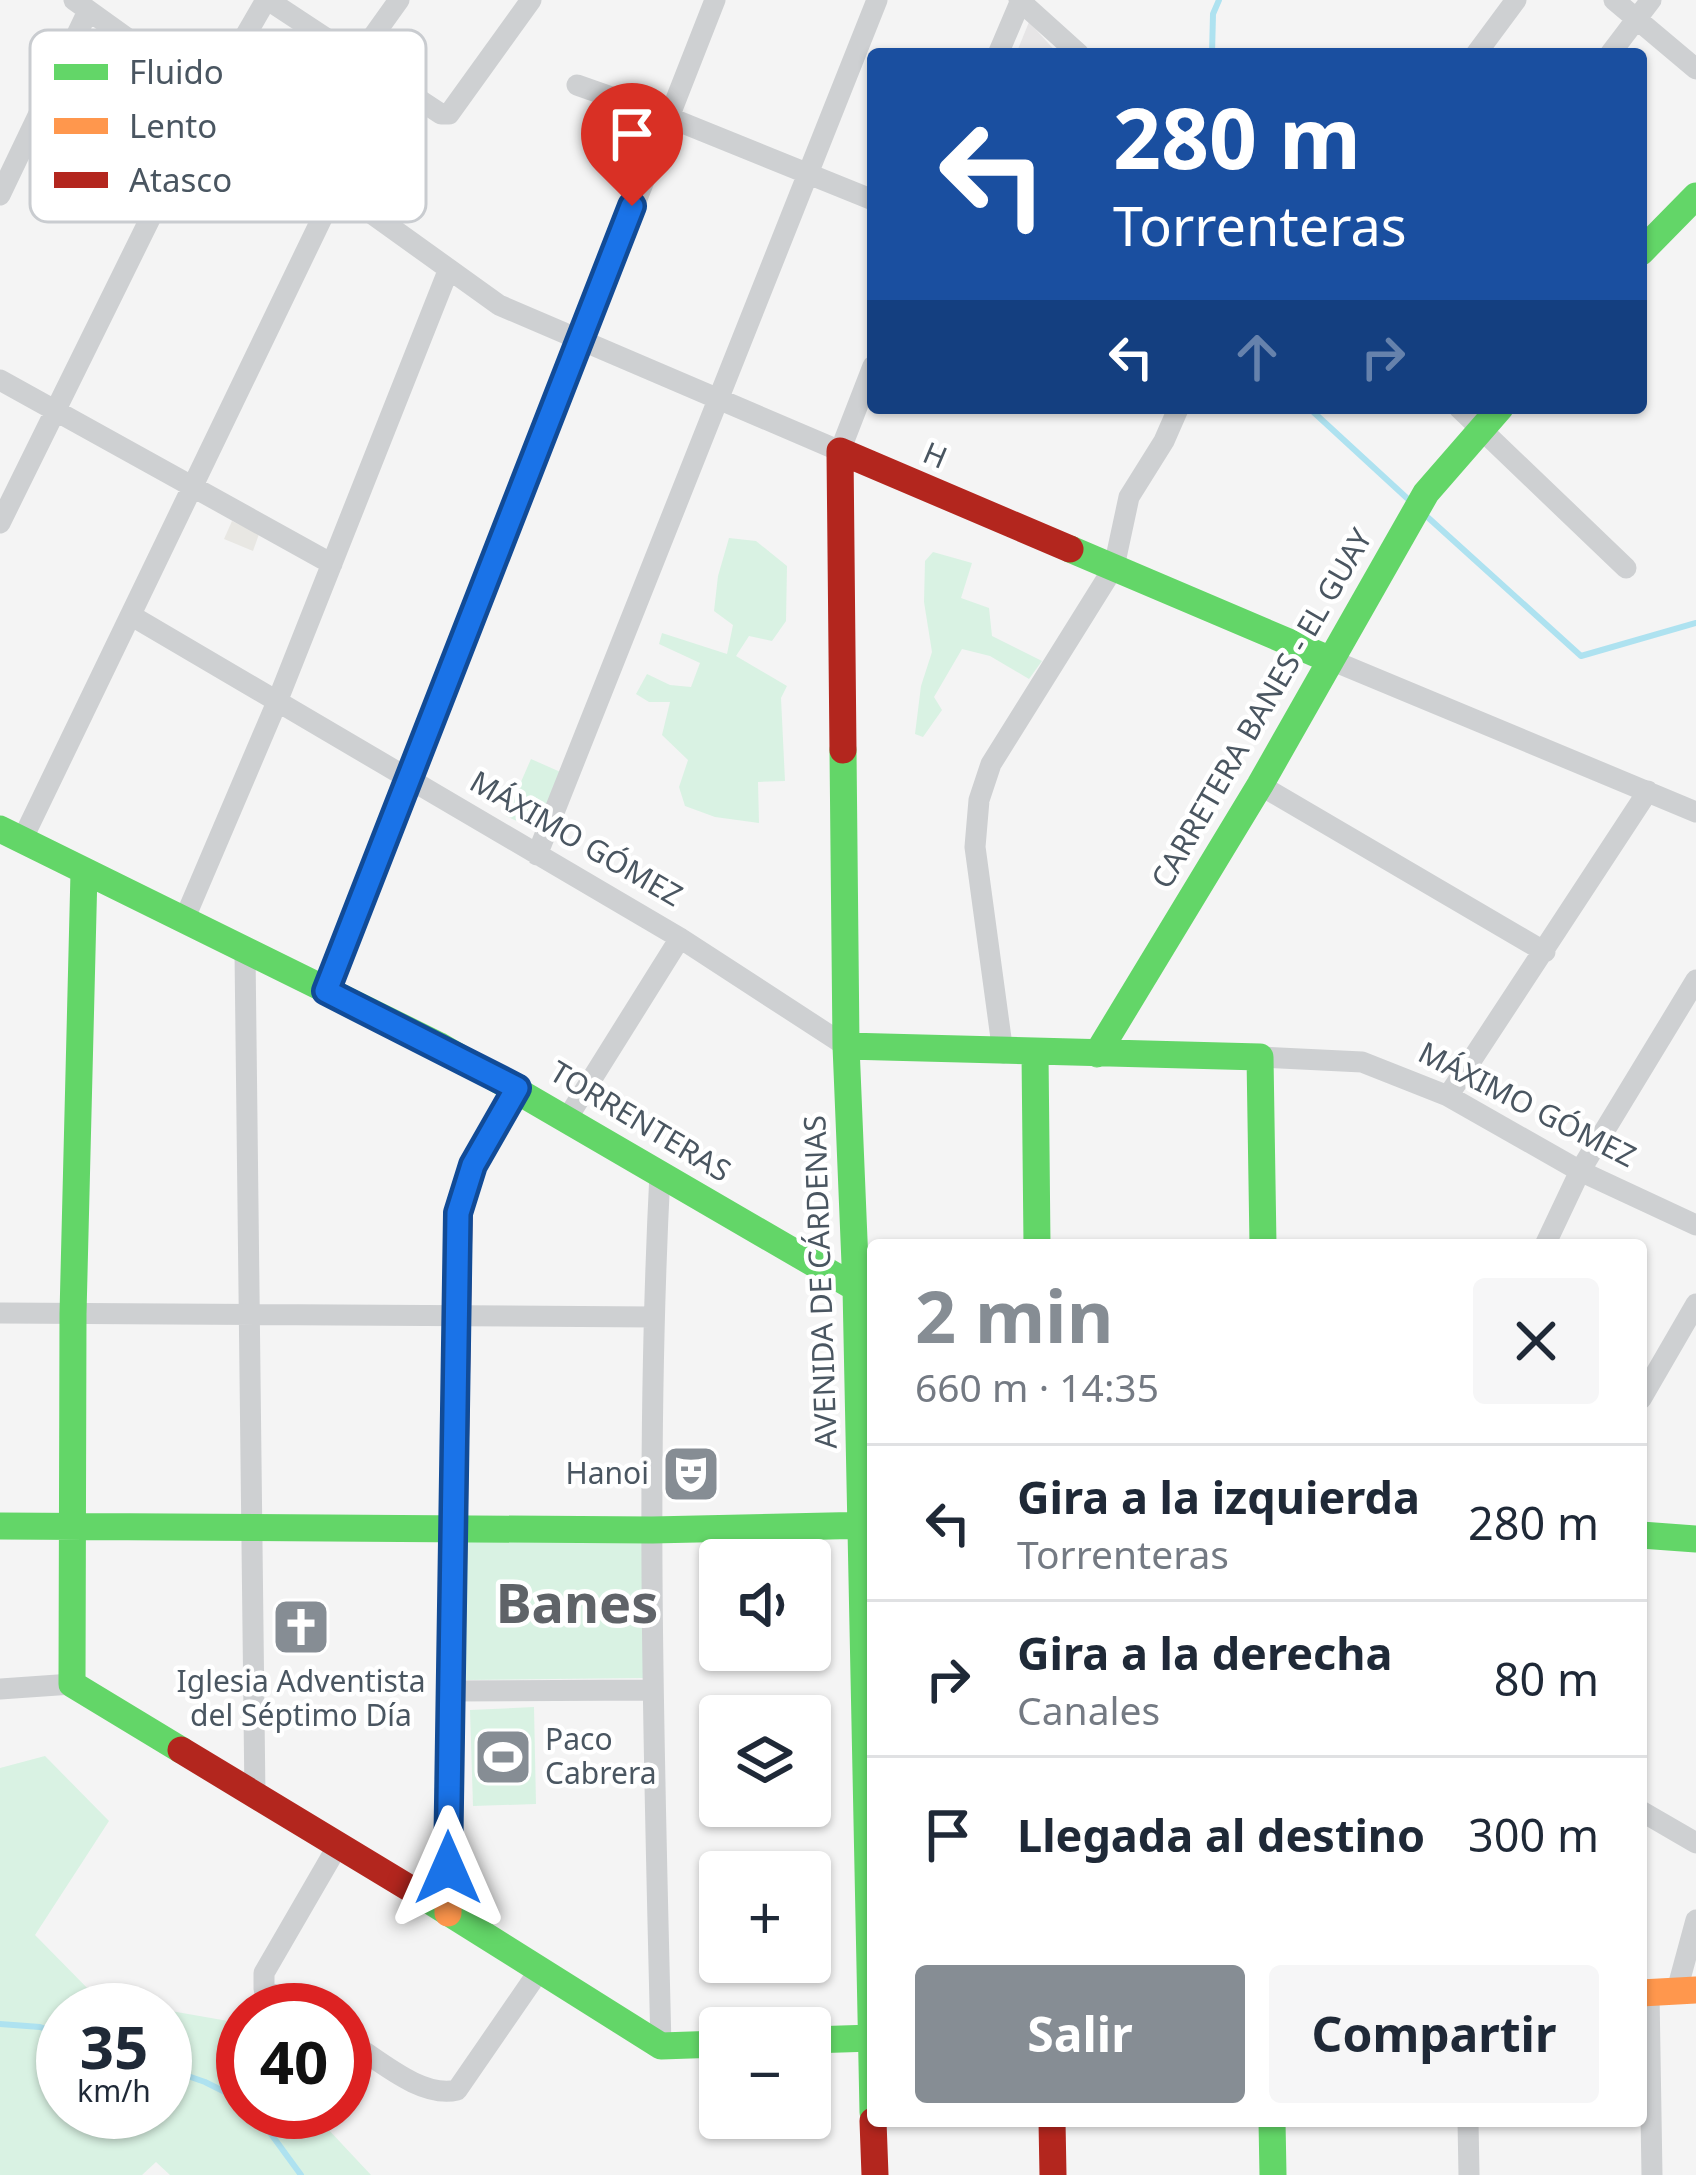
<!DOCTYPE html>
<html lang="es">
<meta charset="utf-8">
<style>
body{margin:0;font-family:"Noto Sans",sans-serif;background:#f6f6f7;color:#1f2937;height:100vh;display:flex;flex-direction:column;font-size:45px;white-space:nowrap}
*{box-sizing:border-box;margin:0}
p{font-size:39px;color:#747a83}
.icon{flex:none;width:66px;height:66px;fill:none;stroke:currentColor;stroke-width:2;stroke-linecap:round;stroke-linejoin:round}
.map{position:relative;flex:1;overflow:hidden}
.panel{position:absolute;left:867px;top:1239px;width:780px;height:888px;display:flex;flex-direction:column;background:#fff;border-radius:12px;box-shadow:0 3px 9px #0004}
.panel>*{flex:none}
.top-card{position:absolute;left:867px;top:48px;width:780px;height:366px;border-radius:12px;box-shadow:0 3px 9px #0004;background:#1a4fa0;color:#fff;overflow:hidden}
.tools{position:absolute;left:699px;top:1539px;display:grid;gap:24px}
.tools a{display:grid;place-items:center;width:132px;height:132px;border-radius:12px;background:#fff;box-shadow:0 3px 9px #0004;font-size:60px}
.speed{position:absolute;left:36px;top:1983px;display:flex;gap:24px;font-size:60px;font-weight:700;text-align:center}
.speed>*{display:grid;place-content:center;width:156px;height:156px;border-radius:50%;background:#fff;box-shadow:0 3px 9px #0004;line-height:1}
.speed small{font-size:30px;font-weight:400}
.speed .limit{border:18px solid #d22;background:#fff;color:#111}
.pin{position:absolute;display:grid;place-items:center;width:102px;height:102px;color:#fff;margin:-123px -51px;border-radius:50% 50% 50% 0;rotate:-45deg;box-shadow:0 0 12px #0007}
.pin .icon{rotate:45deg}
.me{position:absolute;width:132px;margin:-66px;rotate:0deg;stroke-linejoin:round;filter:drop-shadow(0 0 9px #0008)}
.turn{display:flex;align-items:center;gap:42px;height:252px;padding:0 48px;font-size:54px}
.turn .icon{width:156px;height:156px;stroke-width:2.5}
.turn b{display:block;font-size:84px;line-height:102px}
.lanes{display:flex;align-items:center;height:114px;padding:0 48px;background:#0003;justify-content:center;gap:60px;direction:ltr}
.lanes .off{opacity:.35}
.round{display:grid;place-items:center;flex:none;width:126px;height:126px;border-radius:12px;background:#f6f6f7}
.overview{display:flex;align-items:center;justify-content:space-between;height:204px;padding:0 48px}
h1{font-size:72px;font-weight:700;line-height:90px;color:#868d94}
.action{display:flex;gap:24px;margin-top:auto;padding:24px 48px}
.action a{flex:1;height:138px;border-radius:12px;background:#868d94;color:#fff;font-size:48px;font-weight:700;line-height:138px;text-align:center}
.action a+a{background:#f6f6f7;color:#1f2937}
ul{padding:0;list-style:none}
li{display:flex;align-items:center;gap:36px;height:156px;padding:0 48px;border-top:3px solid #e0e1e3}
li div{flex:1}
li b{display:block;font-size:45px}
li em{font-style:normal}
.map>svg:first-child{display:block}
.commercial{fill:#e8e7e3}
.education{fill:#e6e5e6}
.green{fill:#d9f2e3;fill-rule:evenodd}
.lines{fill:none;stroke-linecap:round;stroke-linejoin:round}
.stream{stroke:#aee2f0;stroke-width:6}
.street{stroke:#ced0d2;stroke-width:21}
.fast{stroke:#63d668;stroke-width:27}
.slow{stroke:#ff974d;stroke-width:27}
.jam{stroke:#b3261e;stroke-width:27}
.route-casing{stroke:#114b97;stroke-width:30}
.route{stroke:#1a73e8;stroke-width:21}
.labels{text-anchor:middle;stroke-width:9;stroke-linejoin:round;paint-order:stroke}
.street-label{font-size:30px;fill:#4a5661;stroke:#fff}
.poi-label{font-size:30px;fill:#4a5661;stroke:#fff;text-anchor:end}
.town-label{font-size:54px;font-weight:bold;fill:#5f6368;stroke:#fff}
.key{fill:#fff;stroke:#c9ccd0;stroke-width:3}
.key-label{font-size:33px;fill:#4a5661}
</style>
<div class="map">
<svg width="1696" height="2175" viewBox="0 0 1696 2175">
<rect width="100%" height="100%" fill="#f4f4f4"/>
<path class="commercial" d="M232,521l27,13 -6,17 -29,-12z"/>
<path class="education" d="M1029,22l29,32h-42z"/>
<path class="green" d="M729,538l27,3 31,25 -1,55 -14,20 -23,-5 -13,20 51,30 -6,12 4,83 -27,1 1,41 -44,-6 -30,-11 -6,-19 9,-27 -26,-25 8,-33h-21l-13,-8 11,-20 23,11 21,2 9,-24 -41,-19 3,-11 65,21 6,-29 -19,-14 4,-35z
M933,552l39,11 -11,35 28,10 3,28 50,25 -13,18 -39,-23 -28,-7 -28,48 8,13 -19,27 -8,-3 6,-48 11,-34 -8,-50 1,-41z
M531,759l34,15 -26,57 -33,-15z
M643,1534l1,144 -178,2 -2,-144z
M534,1707l2,97 -63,2 -3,-96z
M45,1756l64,65 -74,114 62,63 131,23 15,16v75h69l59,63h-201l-14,-13 -14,13h-142v-407zM165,2010v102h-102v-102z"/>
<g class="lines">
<path class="stream" d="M1212,54l1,-40 6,-14
M1309,408l100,92
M1423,513l158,143 115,-33
M0,2024l40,3 23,8
M165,2068l40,14 38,19
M255,2112l46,63"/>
<path class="street" d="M74,0l425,305 341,146 33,-85
M268,0l173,114h8l82,-114
M1019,0l60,54
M1614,0l82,69
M998,54l23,-54
M1476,54l40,-54
M1610,54l41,-54
M356,60l43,-60
M577,85l91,32 205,83
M0,195l88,-184
M0,380l332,184
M1459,408l167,160
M0,523l211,-428 55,-95
M132,616l548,322 166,108
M1331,660l365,152
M1260,785l285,167
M22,840l315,-653
M537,855l340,-855
M184,920l93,-218 171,-431
M245,952l10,846
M326,991l389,-991
M1003,1053l-28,-206 4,-47 12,-36 123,-197 15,-70 35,-56 14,-32
M1260,1057l102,5 86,34 132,75 116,54
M1448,1096l200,-305
M568,1117l112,-179
M660,1173c-15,290 -6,582 1,873
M1545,1245l35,-74 116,-191
M0,1313l653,4
M1641,1399l55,-95
M0,1689l72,-5
M450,1691l203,-1
M1641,1811l55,32
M1677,1990l19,-70
M1649,1993l3,182
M299,2010l-35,-21v-16l73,-126
M345,2039c31,18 75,60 112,51l84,-122
M1468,2121l1,54"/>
<path class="fast" d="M1641,252l55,-56
M1070,549l261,111
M843,750l3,296 10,242 17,824
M0,829l438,216 418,243
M84,872l-11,442 -1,370 109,66
M846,1046l414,11 3,188
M1035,1053l2,192
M1097,1054l163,-269 166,-292 74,-85
M0,1526l652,4 221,-5
M1641,1535l55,4
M419,1894l242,152 59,-2
M810,2040l63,-2
M1272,2121l1,54"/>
<path class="slow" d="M448,1913l7,-442
M1641,1993l55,-3"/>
<path class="jam" d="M843,750l-3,-299 230,98
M455,1471l4,-258 14,-48 44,-77
M181,1750l238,144
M873,2121l2,54
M1052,2121l1,54"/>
</g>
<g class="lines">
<g class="route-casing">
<path id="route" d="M448,1868l10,-655 15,-48 44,-77 -191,-97 306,-785"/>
</g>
<use href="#route" class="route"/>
</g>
<defs>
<g id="theatre-square" transform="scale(3)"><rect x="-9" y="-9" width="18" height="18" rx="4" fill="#868d94" stroke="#fff"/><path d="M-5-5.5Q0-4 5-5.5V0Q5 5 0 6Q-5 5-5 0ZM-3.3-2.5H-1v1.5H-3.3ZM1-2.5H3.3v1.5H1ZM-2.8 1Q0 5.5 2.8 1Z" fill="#fff"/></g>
<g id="church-square" transform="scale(3)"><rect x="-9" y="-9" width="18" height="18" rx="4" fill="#868d94" stroke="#fff"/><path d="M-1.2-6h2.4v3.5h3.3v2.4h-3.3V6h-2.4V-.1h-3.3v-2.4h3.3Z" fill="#fff"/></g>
<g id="stadium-square" transform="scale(3)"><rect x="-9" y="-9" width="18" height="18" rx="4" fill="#868d94" stroke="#fff"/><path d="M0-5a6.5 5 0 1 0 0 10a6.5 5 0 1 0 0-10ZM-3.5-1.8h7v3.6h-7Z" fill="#fff"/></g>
</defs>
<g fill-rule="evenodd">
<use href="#theatre-square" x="691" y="1474"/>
<use href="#church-square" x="301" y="1627"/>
<use href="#stadium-square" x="503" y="1757"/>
</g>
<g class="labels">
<g class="street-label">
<text transform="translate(935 456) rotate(23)" y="10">H</text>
<text transform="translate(1262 709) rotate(-60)" y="10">CARRETERA BANES - EL GUAY</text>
<text transform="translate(576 839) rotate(30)" y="10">MÁXIMO GÓMEZ</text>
<text transform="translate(1527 1105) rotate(27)" y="10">MÁXIMO GÓMEZ</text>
<text transform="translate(640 1122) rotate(31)" y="10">TORRENTERAS</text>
<text transform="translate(821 1282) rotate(-92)" y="10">AVENIDA DE CÁRDENAS</text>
</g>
<g class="poi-label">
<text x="649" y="1484">Hanoi</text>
<text x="301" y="1692" text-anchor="middle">Iglesia Adventista<tspan x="301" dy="34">del Séptimo Día</tspan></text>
<text x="545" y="1750" text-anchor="start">Paco<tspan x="545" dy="34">Cabrera</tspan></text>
</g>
<g class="town-label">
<text x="577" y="1623">Banes</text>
</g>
</g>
<rect x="30" y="30" width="396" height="192" rx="18" class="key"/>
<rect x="54" y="64" width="54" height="16" fill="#63d668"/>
<rect x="54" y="118" width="54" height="16" fill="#ff974d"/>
<rect x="54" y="172" width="54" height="16" fill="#b3261e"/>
<g class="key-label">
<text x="129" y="84">Fluido</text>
<text x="129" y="138">Lento</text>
<text x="129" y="192">Atasco</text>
</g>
</svg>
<div class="tools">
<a><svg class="icon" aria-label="sound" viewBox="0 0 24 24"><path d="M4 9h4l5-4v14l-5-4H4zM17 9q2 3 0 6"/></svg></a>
<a><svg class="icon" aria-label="layers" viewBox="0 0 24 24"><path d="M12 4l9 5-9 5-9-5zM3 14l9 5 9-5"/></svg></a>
<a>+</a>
<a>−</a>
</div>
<div class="speed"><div>35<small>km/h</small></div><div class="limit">40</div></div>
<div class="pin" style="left:632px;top:206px;background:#d93025"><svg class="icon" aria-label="arrive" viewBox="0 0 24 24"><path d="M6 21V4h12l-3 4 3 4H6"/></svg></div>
<svg class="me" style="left:448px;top:1868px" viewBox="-20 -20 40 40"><path d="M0-17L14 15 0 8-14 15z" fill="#1a73e8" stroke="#fff" stroke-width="4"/></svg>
<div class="top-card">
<div class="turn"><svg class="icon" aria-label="left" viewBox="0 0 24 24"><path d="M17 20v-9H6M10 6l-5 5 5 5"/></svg><div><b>280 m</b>Torrenteras</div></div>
<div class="lanes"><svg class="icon" aria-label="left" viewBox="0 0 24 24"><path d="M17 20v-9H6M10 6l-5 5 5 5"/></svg><svg class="icon off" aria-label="ahead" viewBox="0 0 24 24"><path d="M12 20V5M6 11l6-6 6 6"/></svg><svg class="icon off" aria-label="right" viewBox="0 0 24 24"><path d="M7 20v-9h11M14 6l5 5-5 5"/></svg></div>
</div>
<section class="panel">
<div class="overview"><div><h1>2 min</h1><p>660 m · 14:35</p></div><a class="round"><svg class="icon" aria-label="close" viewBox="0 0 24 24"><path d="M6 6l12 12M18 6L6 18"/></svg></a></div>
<ul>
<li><svg class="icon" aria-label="left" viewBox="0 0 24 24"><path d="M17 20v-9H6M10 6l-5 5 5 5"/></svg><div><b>Gira a la izquierda</b><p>Torrenteras</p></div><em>280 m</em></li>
<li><svg class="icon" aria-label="right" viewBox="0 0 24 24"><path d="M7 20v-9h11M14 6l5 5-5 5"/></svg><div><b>Gira a la derecha</b><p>Canales</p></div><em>80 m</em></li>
<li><svg class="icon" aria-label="arrive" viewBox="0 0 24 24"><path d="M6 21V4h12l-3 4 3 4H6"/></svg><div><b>Llegada al destino</b></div><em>300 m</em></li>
</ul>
<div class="action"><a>Salir</a><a>Compartir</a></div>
</section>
</div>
